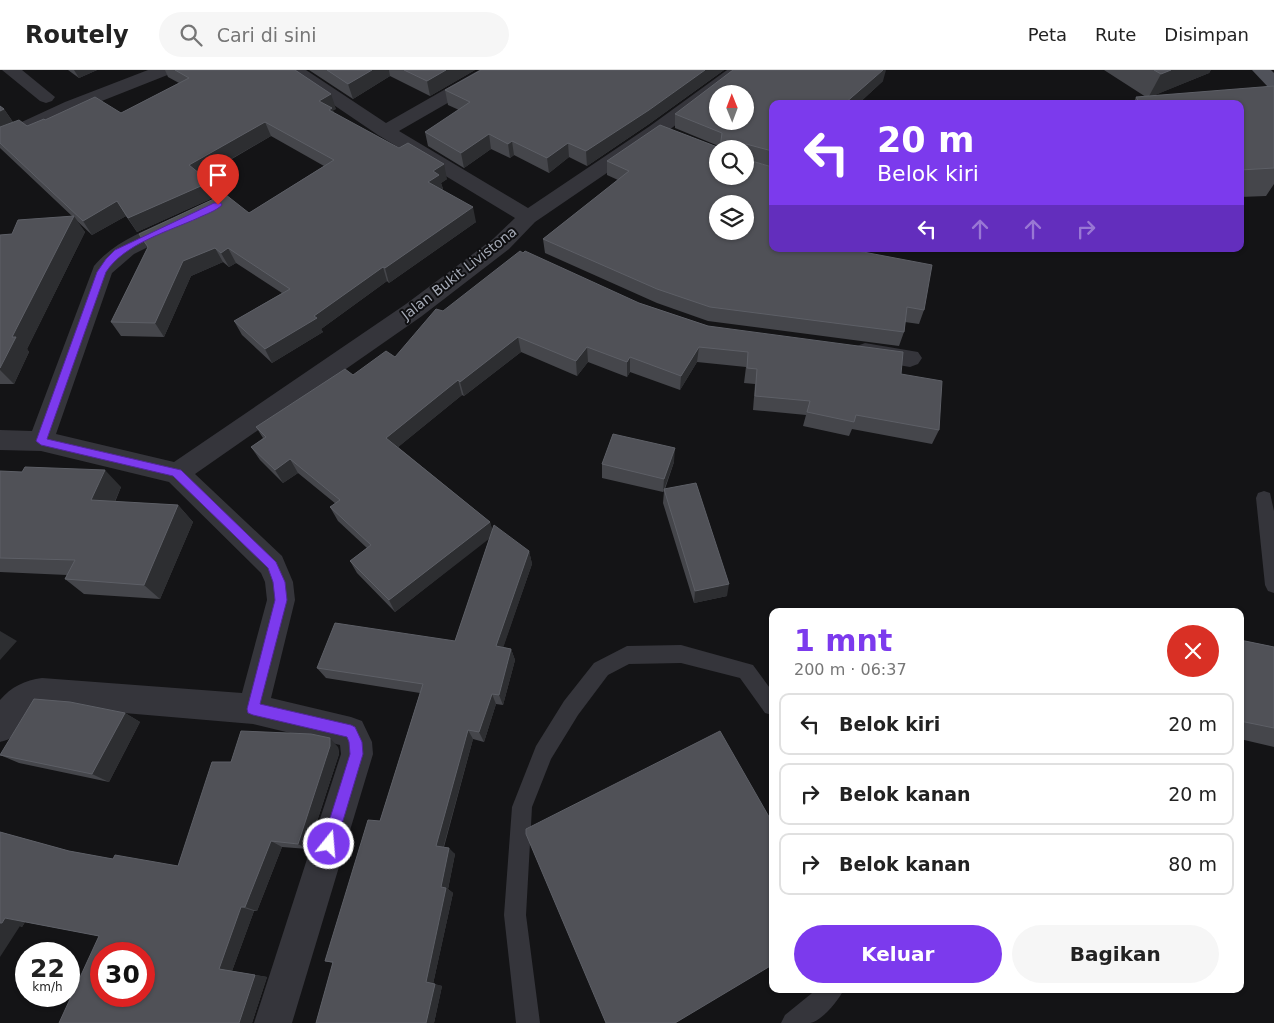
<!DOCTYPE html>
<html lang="id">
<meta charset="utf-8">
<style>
body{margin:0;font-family:"DejaVu Sans",sans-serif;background:#f6f6f6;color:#222;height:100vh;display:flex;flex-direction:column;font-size:19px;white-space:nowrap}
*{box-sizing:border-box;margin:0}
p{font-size:16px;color:#767676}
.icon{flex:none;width:28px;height:28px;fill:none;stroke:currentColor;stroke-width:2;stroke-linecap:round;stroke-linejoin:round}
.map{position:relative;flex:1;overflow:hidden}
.details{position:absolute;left:769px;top:538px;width:475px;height:385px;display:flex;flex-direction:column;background:#fff;border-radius:10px;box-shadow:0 1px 4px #0004}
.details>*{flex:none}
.banner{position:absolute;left:769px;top:30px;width:475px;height:152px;border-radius:10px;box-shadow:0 1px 4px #0004;background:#7c3aed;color:#fff;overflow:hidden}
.needle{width:32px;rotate:359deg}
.fabs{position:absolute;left:709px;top:15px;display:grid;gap:10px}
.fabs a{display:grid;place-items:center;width:45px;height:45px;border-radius:50%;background:#fff;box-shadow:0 1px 4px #0004;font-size:25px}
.speed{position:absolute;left:15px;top:872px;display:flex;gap:10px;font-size:25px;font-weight:700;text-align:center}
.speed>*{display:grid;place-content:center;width:65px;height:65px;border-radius:50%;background:#fff;box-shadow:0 1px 4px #0004;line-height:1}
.speed small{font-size:12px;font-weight:400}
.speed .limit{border:8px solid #d22;background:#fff;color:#111}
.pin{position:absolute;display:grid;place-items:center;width:42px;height:42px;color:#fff;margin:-51px -21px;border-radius:50% 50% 50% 0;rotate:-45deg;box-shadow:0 0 5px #0007}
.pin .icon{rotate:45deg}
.me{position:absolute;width:55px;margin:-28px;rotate:17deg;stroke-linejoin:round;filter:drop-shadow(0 0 4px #0008)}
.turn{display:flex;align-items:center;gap:18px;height:105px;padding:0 25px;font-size:22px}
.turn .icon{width:65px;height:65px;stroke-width:2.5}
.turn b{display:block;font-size:35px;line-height:42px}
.lanes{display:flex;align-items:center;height:48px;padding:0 25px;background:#0003;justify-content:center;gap:25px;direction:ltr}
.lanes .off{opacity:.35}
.round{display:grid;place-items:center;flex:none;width:52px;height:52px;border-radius:26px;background:#f6f6f6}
.head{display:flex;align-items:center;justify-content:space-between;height:85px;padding:0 25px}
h1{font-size:30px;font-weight:700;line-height:38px;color:#7c3aed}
.button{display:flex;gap:10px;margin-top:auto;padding:10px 25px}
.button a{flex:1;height:58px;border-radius:30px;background:#7c3aed;color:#fff;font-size:20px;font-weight:700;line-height:58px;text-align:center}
.button a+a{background:#f6f6f6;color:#222}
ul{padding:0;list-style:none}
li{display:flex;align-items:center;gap:15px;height:62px;margin:0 10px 8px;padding:0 15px;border:2px solid #e0e0e0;border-radius:10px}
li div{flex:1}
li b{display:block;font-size:19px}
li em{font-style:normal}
header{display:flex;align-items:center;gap:30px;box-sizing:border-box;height:70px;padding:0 25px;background:#fff;border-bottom:1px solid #e0e0e0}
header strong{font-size:24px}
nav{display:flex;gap:28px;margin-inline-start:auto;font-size:18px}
.search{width:350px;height:45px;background:#f6f6f6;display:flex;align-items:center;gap:12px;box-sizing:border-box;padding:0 18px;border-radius:28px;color:#767676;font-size:19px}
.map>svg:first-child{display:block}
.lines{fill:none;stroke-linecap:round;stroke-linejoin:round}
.lane{fill:#35353b;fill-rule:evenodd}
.street{fill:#35353b;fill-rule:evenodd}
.primary{fill:#50525a;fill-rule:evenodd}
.wall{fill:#45464b}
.shaded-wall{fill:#2d2e31}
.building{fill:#505157;stroke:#5d5f66;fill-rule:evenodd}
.route{fill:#7c3aed;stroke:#51269a}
.labels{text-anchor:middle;stroke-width:4;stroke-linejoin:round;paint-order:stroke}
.far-street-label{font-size:14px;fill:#a5aab6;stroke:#0f0f11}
</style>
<header>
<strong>Routely</strong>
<div class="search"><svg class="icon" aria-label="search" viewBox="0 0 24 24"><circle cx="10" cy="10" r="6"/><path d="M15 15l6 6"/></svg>Cari di sini</div>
<nav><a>Peta</a><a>Rute</a><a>Disimpan</a></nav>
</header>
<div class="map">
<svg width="1274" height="953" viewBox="0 0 1274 953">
<rect width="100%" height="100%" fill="#141416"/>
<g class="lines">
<path class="lane" d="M1264,421l6,2 4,18v82l-6,-2 -3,-6 -9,-87 2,-5z
M681,575l72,20 19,26v24l-7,-2 -25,-35 -59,-15 -52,1 -21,11 -30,40 -27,44 -19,48 -6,108 14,108h-24l-12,-108 8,-108 24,-61 28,-45 30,-38 33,-17z
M817,919h27c-5,11 -22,32 -34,34 -9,0 -20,0 -29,0l4,-8z"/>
<path class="street" d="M2,0h20l33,27 -3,4 -6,2 -6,-2z
M148,0h25l-3,4 -91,36 -79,35v-13l65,-30z
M285,0h21l80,53 93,-53h22l-3,4 -99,57 129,77 122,-82 77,-56h20l-83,64 -129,88 -26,27 -87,67 -227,158 87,82 11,26 2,18 -24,98 80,19 11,4 10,21 1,12 -81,269h-38l87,-269 -1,-9 -87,-21 -211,-18c-18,3 -19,21 -31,31 -2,3 -8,4 -11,5v-42c11,-13 25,-20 42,-22l200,15 25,-93 -2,-18 -4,-9 -92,-91 -128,-31 -41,-1v-20l32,1 62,-165c20,-24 48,-34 76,-47l7,-2 7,2 3,5 -3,5 -50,25 -22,19 -56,161 118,28 232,-158 87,-65 22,-21 -137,-83 -90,-61z
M865,273l53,9 4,6 -4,6 -8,3 -53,-9 -4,-6 4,-6z"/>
<path class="primary" d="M1252,0h19l3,3v15l-6,-1z"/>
</g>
<path class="wall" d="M68,0h29l-18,8z
M165,0h130l41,39 -3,1 1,3 113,66 -6,4 2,6 -1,1 34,32 -87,61 -2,-2 -66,48 2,3 -51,31 -30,-28 -8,-14 48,-28 -46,-30 -7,4 -6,-5 -32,14 -27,61 -43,-1 -10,-14 37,-75 -9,-13 110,-21 75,-47 -53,-30 -68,40 7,6 7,14 -80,36 -11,-16 -34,19 -16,-15 9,12 -58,117 2,3 -15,32h-14v-149l12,-1 61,-17 -73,-69v-42l4,3 9,13 14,4 18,-6 76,-7 58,-30 -11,-6z
M309,0h166l-45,26 -40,-20 -37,23z
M481,0h243l-75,54 -62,42 -18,-9 -20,16 -35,-18 -4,3 -19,-9 -27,19 -36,-22 -3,-14 34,-22 -11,-5 -3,-15z
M1104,0h107l-2,3 -57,23 122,-10v98l-8,12 -26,1v-93l-106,-2 2,-5h10z
M883,11l-25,23h-86v63l-27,-8 27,90 152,61 -5,14 -14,-2 -1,10 -5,14 -191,-25 -51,-18 -112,-50 -2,-14 75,-59 -11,-5v-14l113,-13 1,-1 -46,-19v-14z
M639,233l69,23 193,48 38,56 -7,14 -80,-15 -3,7 -46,-10 3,-11 -53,-5 2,-26 -11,-1 2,-16 -49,-5 -17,28 -50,-18 -3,5 -39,-15 -11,14 -56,-24 -57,44 -2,-1 -64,52 92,75 2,8 37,21 3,13 -29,83 8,2 4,11 -12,45 -7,-1 -12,38 -11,-3 -29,108 11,7 -7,35 5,4 -20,91 9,2 -8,37h-118l17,-60 -8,-2 55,-140 40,-128 -94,-15 -9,-10 138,-27 35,-104 -95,75 -38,-39 -7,-12 17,-13 -29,-27 -8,-14 6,-3 -38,-31 -15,10 -23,-23 -9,-13 12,-9 -7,-11 97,-52 42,-18 48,-46z
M674,392l-9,27 62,107 -33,7 -31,-100 1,-12 -1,1 -61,-14v-14z
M0,401l121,16 -6,15 63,3 15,17 -33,77 -76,-5 -19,-15 2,-4 -67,-3z
M1240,570l34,7v100l-34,-8z
M125,643l15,9 -31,60 -90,-19 -19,-8z
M338,677l1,7 -31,95 -26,-2 -25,64h-3l-22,60 35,6 -15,46 -153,-87 -74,-14 -3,5 -2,-1 -20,-94 69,19 44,8 65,7 53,-104z"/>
<path class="shaded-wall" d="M74,0h23l-18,8z
M372,0h17l1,6 -37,23 -5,-15z
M446,0h29l-45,26 -3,-15z
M705,0h19l-75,54 -62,42 -1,-15z
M883,0h3l-3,11 -25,23h-14z
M1171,0h40l-2,3 -61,25 13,-24z
M331,24l5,15 -3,1 4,13 -18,-22z
M4,39l10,15 -14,7v-20z
M265,52l6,14 -75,43 -7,-14z
M489,64l2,15 -27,19 -3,-15z
M512,71l2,14 -4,3 -2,-14z
M568,73l1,14 -20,16 -2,-15z
M444,94l3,15 -6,4 2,6 -12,8 -3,-15 5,-11z
M210,112l7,14 -80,36 -9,-14z
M117,131l9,15 -34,19 -9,-14z
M473,137l3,15 -87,61 -4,-15z
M74,146l11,16 -58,117 2,3 -15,32 -14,-14v-2l12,-31z
M215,178l8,14 -32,14 -27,61 -9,-14 28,-62z
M228,178l8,15 -7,4 -8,-14z
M383,197l4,14 -66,48 2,3 -51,31 -7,-14 49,-33z
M518,267l3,15 -57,44 -4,-14z
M587,277l1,15 -11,14 -1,-15z
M699,277l-2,15 -17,28 1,-14z
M630,287v15l-3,5v-15z
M458,310l4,15 -70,57 -6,-14z
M675,378l-1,14 -11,30 1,-13z
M290,389l8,14 -15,10 -8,-13z
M105,400l16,17 -13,30 -17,-17z
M178,435l15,17 -33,77 -16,-14z
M490,452l4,13 -99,77 -6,-12z
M529,481l3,13 -32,93 -4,-11z
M729,514l-2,12 -33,7 1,-12z
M0,561l17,10 -17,19z
M511,579l4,11 -12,45 -4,-10z
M492,624l4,10 -12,38 -5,-10z
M125,643l15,9 -31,60 -17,-8z
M468,660l5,9 -31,113 -6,-6z
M330,668l8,9 1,7 -31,95 -10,-5z
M271,771l11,6 -25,64 -12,-4z
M449,778l6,6 -7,35 5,4 -20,91 -7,-2 15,-95z
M241,837l13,4 -22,60 -13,-2z
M5,848l20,4 -3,5 -2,-1 -20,31v-34z
M255,905l12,2 -15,46h-13z
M435,914l7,2 -8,37h-8z"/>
<path class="building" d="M175,0h120l36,24 -12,7 13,7 -3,2 70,38 9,-5 36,21 -11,7 6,4 -11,7 45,25 -88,61 -2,-1 -69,49 3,2 -52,31 -31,-28 56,-32 -62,-41 -7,5 -6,-5 -32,13 -28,62 -44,-1 37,-75 -9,-13 79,-37 3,-6 28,22 85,-53 -69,-38 -76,43 21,17 -82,36 -11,-17 -34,20 -83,-78v-16l19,-7 8,6 17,-7 1,1 50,-23 26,16 68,-35z
M327,0h45l-24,14z
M404,0h42l-19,11z
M481,0h224l-56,40 -63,41 -18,-8 -21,15 -35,-17 -4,3 -19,-10 -28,19 -36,-21 45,-30 -25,-12z
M733,0h150l-39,34h-72v47l-26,-7 -1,15 27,8v82h76l10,2 74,14 -8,45 -17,-3 -3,25 -194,-25 -53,-18 -114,-50 86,-68 -22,-10 53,-36 60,23 2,-15 -47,-19zM718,24h27v27h-27zM718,79h27v27h-27zM718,134h27v27h-27z
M1154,0h17l-10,4z
M1274,16v82l-34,2v-66h-142l41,-2 -3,-5z
M0,36l4,3 -4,2z
M74,146l-62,121h4l-16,31v-133l12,-1 6,-14z
M520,181l3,2 2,-2 114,52 69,23 195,26 -2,22 41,7 -3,49 -83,-15 -2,7 -47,-10 3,-11 -55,-5 2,-27 -10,-1 1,-16 -49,-5 -18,29 -51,-19 -3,5 -40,-15 -11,14 -58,-24 -58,45 -2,-2 -72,58 104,84 -101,78 -39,-39 21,-16 -41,-38 10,-7 -50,-41 -15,11 -24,-23 15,-10 -10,-10 89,-58 8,6 33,-24 9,6 41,-48 7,2z
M613,364l62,14 -11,31 -62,-15z
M25,397l80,3 -14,30 87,5 -34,80 -79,-6 10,-19 -75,-2v-87l22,1z
M696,413l33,101 -34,7 -31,-102z
M494,455l35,26 -33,95 15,3 -12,46 -7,-1 -13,38 -11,-2 -32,116 13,2 -8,39 5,1 -20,94 9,2 -9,39h-110l17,-61 -8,-1 43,-141 12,1 43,-137 -106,-16 18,-45 120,18z
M1240,570l34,7v81l-34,-7z
M34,629l36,3 55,11 -33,61 -92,-19z
M241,661l70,3 19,4v8l-32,98 -27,-3 -26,66h-4l-22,62 36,6 -16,48h-180l40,-87 -94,-18 -3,5h-2v-91l69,19 44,8 2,-4 63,11 34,-104h19zM101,884h43v42h-43z
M720,661l52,91v143l-97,58h-69l-80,-189v-5z"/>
<path class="route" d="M214,133h7l1,2c-6,6 -16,9 -24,13 -29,13 -74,26 -92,54l-59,167 134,31 95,92 9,20 2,18 -27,104 91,21 4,2 7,15 1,12 -27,90 -2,5 -5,2 -5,-2 -2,-5 28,-90 -1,-12 -2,-5 -94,-22 -5,-2 -1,-4 28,-109 -2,-18 -5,-14 -95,-92 -132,-31 -5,-4 61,-169 9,-13 9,-9z"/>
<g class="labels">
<g class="far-street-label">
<text transform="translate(459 203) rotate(-38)" y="5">Jalan Bukit Livistona</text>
</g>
</g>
</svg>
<div class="fabs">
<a><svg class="needle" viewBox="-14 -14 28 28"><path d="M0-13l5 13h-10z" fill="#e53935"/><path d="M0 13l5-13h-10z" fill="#767676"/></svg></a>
<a><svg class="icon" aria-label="search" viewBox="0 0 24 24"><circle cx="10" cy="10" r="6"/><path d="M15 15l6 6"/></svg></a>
<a><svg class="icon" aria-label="layers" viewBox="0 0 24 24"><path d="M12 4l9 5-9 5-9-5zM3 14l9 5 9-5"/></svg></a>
</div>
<div class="speed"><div>22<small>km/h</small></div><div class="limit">30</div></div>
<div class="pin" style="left:218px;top:135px;background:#d93025"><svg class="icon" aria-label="arrive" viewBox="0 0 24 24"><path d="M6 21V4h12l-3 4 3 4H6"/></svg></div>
<svg class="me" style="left:329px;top:774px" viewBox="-20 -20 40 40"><circle r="17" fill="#7c3aed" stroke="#fff" stroke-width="3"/><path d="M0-11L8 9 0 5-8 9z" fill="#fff"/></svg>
<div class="banner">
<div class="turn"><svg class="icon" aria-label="left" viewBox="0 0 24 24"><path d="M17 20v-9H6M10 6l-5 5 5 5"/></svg><div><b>20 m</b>Belok kiri</div></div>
<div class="lanes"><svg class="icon" aria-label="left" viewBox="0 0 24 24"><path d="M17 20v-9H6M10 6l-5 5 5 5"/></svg><svg class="icon off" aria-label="ahead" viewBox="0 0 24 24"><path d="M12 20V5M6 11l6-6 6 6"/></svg><svg class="icon off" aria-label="ahead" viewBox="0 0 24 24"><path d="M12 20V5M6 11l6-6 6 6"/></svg><svg class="icon off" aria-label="right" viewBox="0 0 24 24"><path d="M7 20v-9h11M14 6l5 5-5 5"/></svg></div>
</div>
<section class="details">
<div class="head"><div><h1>1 mnt</h1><p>200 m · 06:37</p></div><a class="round" style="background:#d93025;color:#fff"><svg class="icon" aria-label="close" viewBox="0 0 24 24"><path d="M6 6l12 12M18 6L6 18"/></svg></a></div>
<ul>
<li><svg class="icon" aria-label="left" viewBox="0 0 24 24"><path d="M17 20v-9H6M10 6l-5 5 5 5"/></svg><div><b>Belok kiri</b></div><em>20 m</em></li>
<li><svg class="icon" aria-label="right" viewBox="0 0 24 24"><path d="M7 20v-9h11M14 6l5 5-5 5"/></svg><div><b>Belok kanan</b></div><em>20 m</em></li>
<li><svg class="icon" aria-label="right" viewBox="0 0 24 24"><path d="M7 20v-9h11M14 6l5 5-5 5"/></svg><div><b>Belok kanan</b></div><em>80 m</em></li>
</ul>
<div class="button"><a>Keluar</a><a>Bagikan</a></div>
</section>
</div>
